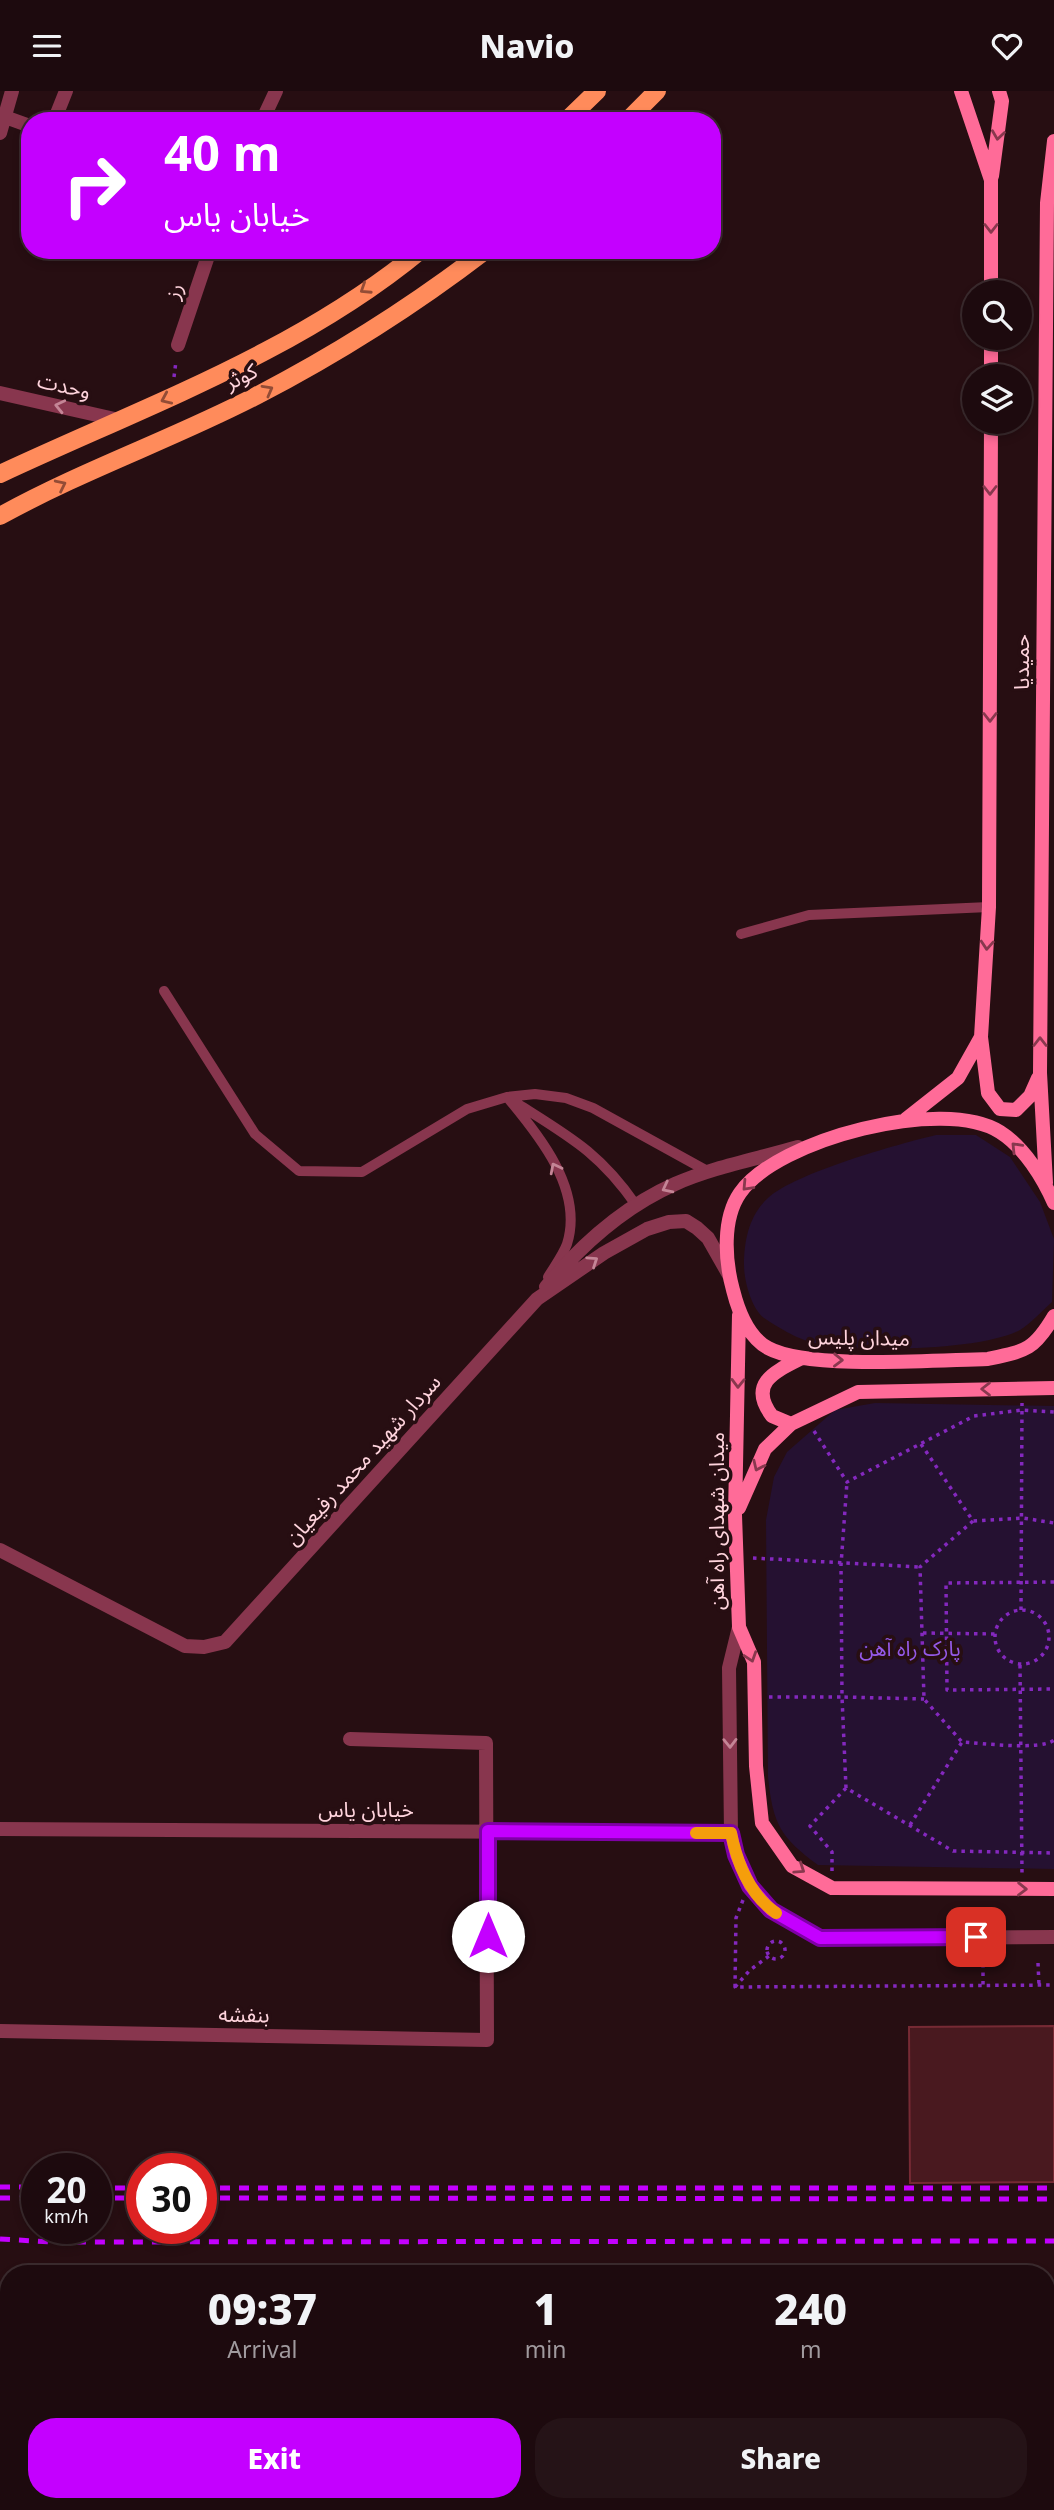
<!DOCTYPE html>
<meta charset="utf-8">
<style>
body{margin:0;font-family:"Noto Sans","Noto Sans Arabic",sans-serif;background:#251317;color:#f1f3f6;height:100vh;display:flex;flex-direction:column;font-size:26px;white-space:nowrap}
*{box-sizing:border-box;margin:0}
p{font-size:23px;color:#a09a9e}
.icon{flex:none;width:38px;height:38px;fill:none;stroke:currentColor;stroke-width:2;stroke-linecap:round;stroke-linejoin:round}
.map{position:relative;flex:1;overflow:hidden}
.drawer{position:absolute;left:0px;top:2174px;width:1055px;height:247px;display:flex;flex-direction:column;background:#1d0a0e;border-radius:28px 28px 0 0;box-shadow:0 4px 10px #0003,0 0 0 2px #3b2b2e}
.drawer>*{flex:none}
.banner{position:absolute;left:21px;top:21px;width:700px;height:147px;border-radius:28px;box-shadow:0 4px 10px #0003,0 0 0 2px #3b2b2e;background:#c400ff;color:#fff;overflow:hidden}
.tools{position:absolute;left:962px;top:189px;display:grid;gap:14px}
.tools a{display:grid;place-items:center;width:70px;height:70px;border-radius:50%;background:#1d0a0e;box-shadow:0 4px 10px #0003,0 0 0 2px #3b2b2e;font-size:35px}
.speed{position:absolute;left:21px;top:2062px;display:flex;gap:14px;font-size:35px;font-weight:700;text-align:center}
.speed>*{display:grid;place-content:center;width:91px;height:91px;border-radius:50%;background:#1d0a0e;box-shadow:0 4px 10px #0003,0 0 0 2px #3b2b2e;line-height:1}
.speed small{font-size:18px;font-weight:400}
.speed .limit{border:10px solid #d22;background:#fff;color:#111}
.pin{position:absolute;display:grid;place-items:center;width:60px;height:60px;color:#fff;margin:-30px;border-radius:14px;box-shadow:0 4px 10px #0006}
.me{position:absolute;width:77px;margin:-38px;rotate:0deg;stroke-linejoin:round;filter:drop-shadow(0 0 5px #0008)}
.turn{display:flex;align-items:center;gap:24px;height:147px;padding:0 28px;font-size:32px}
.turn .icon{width:91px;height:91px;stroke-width:2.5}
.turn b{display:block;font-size:49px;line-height:60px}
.eta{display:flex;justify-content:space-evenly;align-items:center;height:119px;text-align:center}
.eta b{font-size:42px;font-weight:800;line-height:49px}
.action{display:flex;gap:14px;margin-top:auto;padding:14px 28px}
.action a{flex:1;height:80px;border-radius:28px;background:#c400ff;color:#fff;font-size:28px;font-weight:800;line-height:80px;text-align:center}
.action a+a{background:#251317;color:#f1f3f6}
header{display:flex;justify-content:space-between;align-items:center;height:91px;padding:0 28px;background:#1d0a0e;font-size:32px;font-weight:800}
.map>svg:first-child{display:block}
.green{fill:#251131}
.building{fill:#49191f;stroke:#762a34;stroke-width:2}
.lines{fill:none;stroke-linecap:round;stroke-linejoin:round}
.path{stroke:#8428be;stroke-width:3.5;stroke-dasharray:3.5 5;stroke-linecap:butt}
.service{stroke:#88364e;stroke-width:10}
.minor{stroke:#88364e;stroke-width:14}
.tertiary{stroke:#88364e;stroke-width:14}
.secondary{stroke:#ff6b98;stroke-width:14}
.primary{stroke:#ff8b5b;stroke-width:18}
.rail{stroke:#c400ff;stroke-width:5;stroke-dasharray:10 9;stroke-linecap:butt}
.oneway{stroke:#88384e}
.oneway2{stroke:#934c36}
.oneway3{stroke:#c48596}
.route-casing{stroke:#7f00a6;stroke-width:18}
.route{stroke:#c400ff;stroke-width:12}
.slow{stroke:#f59e0b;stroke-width:12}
.labels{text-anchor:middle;stroke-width:7;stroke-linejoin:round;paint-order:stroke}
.street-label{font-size:21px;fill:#ffd4dd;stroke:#270e12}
.park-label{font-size:21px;fill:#9459e6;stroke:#270e12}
</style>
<header><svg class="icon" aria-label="menu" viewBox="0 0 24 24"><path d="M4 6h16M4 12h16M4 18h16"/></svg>Navio<svg class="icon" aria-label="heart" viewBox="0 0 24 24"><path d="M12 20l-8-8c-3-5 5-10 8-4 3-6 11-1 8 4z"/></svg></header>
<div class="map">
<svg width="1054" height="2419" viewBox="0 0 1054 2419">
<rect width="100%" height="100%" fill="#270e12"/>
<path class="green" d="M936,1044h40l34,22 30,45 14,37 -2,63c-10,9 -21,21 -32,28 -39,21 -165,23 -209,12 -14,-3 -35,-16 -47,-24 -13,-10 -20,-38 -20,-53 0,-24 5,-50 24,-67 27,-25 130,-54 168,-63z
M875,1312l179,3v463l-236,-4c-38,-28 -45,-41 -50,-88l-2,-257 8,-43 13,-25 48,-42z"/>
<path class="building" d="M1054,1935v156l-144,1 -1,-156z"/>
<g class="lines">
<path class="path" d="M174,286l2,-16
M814,1340l33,51 127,-66 48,-6 32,2
M921,1353l52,77 50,-3 31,5
M973,1430l-53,46 4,132 38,43c20,1 78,9 92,-2
M753,1467l167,9
M1054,1491l-108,1 1,107 107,-1
M995 1546a27 27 0 1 1 54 0a27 27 0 1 1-54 0Z
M1021,1519l1,-207
M923,1542l72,1
M1020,1574l2,208
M769,1606h73l-1,-132 6,-83
M846,1697l-4,-91 82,2
M910,1734l52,-83
M832,1780v-19l-22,-26 36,-38 107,63 101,2
M743,1809l-7,18 -1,69 319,-2
M767 1859a9 9 0 1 1 18 0a9 9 0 1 1-18 0Z
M1038,1872l1,22
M983,1873v22
M735,1896l15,-17 19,-14"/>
<path class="service" d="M741,843l68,-19 180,-8
M164,900l91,143 44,37 63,1 105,-63 40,-12 28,-3 31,4 27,10 116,64
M507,1006c32,38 77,93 60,147 -4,11 -13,23 -19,33
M518,1013c52,33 82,49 118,101"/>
<path class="minor" d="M5,26l25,9
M54,30l12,-30
M262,30l14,-30
M0,42l12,-42
M178,254l32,-95
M0,302l119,27
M739,1536l-10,41 2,165 5,22 14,31 21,24 49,28 234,-1
M0,1738l731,4
M0,1940l487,9 -1,-297 -136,-4"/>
<path class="tertiary" d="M546,1196c36,-43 77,-80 129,-103 38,-17 82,-25 123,-37
M0,1459l185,96 19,1 21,-5 312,-343 67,-46 43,-24 22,-7 17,-1 11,7 11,10 21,37"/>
<path class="secondary" d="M961,0l30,89v112
M992,85l10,-75 -3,-10
M991,285v-38
M981,946l7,56 12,16 16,1 14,-14 8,-18
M906,1028l52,-41 23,-41 8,-130 2,-485
M1046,1092l-6,-110 7,-870 7,-62
M1054,1112c-11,-25 -30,-56 -54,-71 -56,-36 -223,7 -260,61 -18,26 -15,68 -7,97 5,20 15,47 35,58 40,22 170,12 220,11 38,-8 46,-9 66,-43
M739,1224l-4,200 4,112 15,35 2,104 6,57 30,43 40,22 222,1
M800,1268c-26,13 -52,25 -28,57l19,8 67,-32 196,-4
M739,1417l26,-59 26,-25"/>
<path class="primary" d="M566,30l31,-30
M627,30l30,-30
M0,383c143,-67 298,-122 421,-224
M0,425c83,-46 173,-77 256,-120 81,-42 157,-90 230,-146"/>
<path class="rail" d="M0,2096h37
M96,2097h46
M201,2097h853
M0,2107h37
M96,2107h46
M201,2107l853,1
M0,2148l52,3 1002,-1
M0,2290l9,5
M0,2309l9,5
M0,2353l9,1
M441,2412l27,7
M518,2412l62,7"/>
</g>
<defs><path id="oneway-chevron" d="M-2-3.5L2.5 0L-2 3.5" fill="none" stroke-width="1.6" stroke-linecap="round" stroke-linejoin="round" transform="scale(1.75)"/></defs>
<g class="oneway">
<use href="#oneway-chevron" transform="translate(998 44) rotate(98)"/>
<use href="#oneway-chevron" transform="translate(991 137) rotate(90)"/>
<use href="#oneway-chevron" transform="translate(990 399) rotate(90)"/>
<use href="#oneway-chevron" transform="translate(990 626) rotate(90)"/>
<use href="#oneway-chevron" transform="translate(987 854) rotate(94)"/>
<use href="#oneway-chevron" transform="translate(1040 951) rotate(-90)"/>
<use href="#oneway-chevron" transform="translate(1016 1056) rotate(-134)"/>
<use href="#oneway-chevron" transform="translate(747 1095) rotate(133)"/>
<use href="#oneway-chevron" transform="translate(838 1269) rotate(1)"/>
<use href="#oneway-chevron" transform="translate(738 1292) rotate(91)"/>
<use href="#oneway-chevron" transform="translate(986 1298) rotate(-180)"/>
<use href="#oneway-chevron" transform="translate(758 1375) rotate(115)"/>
<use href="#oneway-chevron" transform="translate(751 1566) rotate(72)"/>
<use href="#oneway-chevron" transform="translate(800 1778) rotate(34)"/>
<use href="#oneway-chevron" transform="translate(1022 1798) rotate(1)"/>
</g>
<g class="oneway2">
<use href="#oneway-chevron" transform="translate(365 198) rotate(147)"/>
<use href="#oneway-chevron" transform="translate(268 299) rotate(-29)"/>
<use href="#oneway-chevron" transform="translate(166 308) rotate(156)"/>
<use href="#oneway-chevron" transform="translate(61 394) rotate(-26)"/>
</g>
<g class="oneway3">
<use href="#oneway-chevron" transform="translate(60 315) rotate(-167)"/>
<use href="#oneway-chevron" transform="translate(555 1077) rotate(-117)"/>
<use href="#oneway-chevron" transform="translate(667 1097) rotate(153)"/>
<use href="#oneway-chevron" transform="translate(593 1170) rotate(-34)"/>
<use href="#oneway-chevron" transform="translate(730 1652) rotate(89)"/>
</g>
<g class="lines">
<g class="route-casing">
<path id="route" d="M488,1845v-105l243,2 5,22 14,31 21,24 49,28 156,-1"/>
</g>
<use href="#route" class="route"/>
<path class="slow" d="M696,1742h35c6,30 18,61 45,80"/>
</g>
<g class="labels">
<g class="street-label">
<text transform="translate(174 200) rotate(-72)" y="7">رز</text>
<text transform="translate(241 286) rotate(-26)" y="7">کوثر</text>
<text transform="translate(64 295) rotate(13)" y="7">وحدت</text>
<text transform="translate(1022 571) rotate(-90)" y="7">حمیدیا</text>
<text transform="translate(859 1247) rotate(1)" y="7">میدان پلیس</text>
<text transform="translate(363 1369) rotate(-48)" y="7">سردار شهید محمد رفیعیان</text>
<text transform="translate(717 1430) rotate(-90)" y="7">میدان شهدای راه آهن</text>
<text x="366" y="1726">خیابان یاس</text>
<text transform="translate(244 1924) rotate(1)" y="7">بنفشه</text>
</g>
<g class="park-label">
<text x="910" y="1565">پارک راه آهن</text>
</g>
</g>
</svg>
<div class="tools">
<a><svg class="icon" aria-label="search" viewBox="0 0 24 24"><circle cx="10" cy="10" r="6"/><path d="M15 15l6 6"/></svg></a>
<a><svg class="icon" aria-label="layers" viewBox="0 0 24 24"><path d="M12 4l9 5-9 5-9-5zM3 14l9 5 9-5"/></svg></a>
</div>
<div class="speed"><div>20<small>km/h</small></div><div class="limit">30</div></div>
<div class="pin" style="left:976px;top:1846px;background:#d93025"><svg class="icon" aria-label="arrive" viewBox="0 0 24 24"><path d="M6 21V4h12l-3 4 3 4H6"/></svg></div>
<svg class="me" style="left:488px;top:1845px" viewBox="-20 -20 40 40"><circle r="19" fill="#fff"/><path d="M0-13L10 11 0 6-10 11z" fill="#c400ff"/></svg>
<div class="banner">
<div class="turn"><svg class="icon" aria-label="right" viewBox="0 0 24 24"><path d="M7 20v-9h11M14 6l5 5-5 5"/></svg><div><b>40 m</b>خیابان یاس</div></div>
</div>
<section class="drawer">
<div class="eta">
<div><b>09:37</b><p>Arrival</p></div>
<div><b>1</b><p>min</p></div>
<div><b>240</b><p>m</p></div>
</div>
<div class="action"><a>Exit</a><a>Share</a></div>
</section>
</div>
